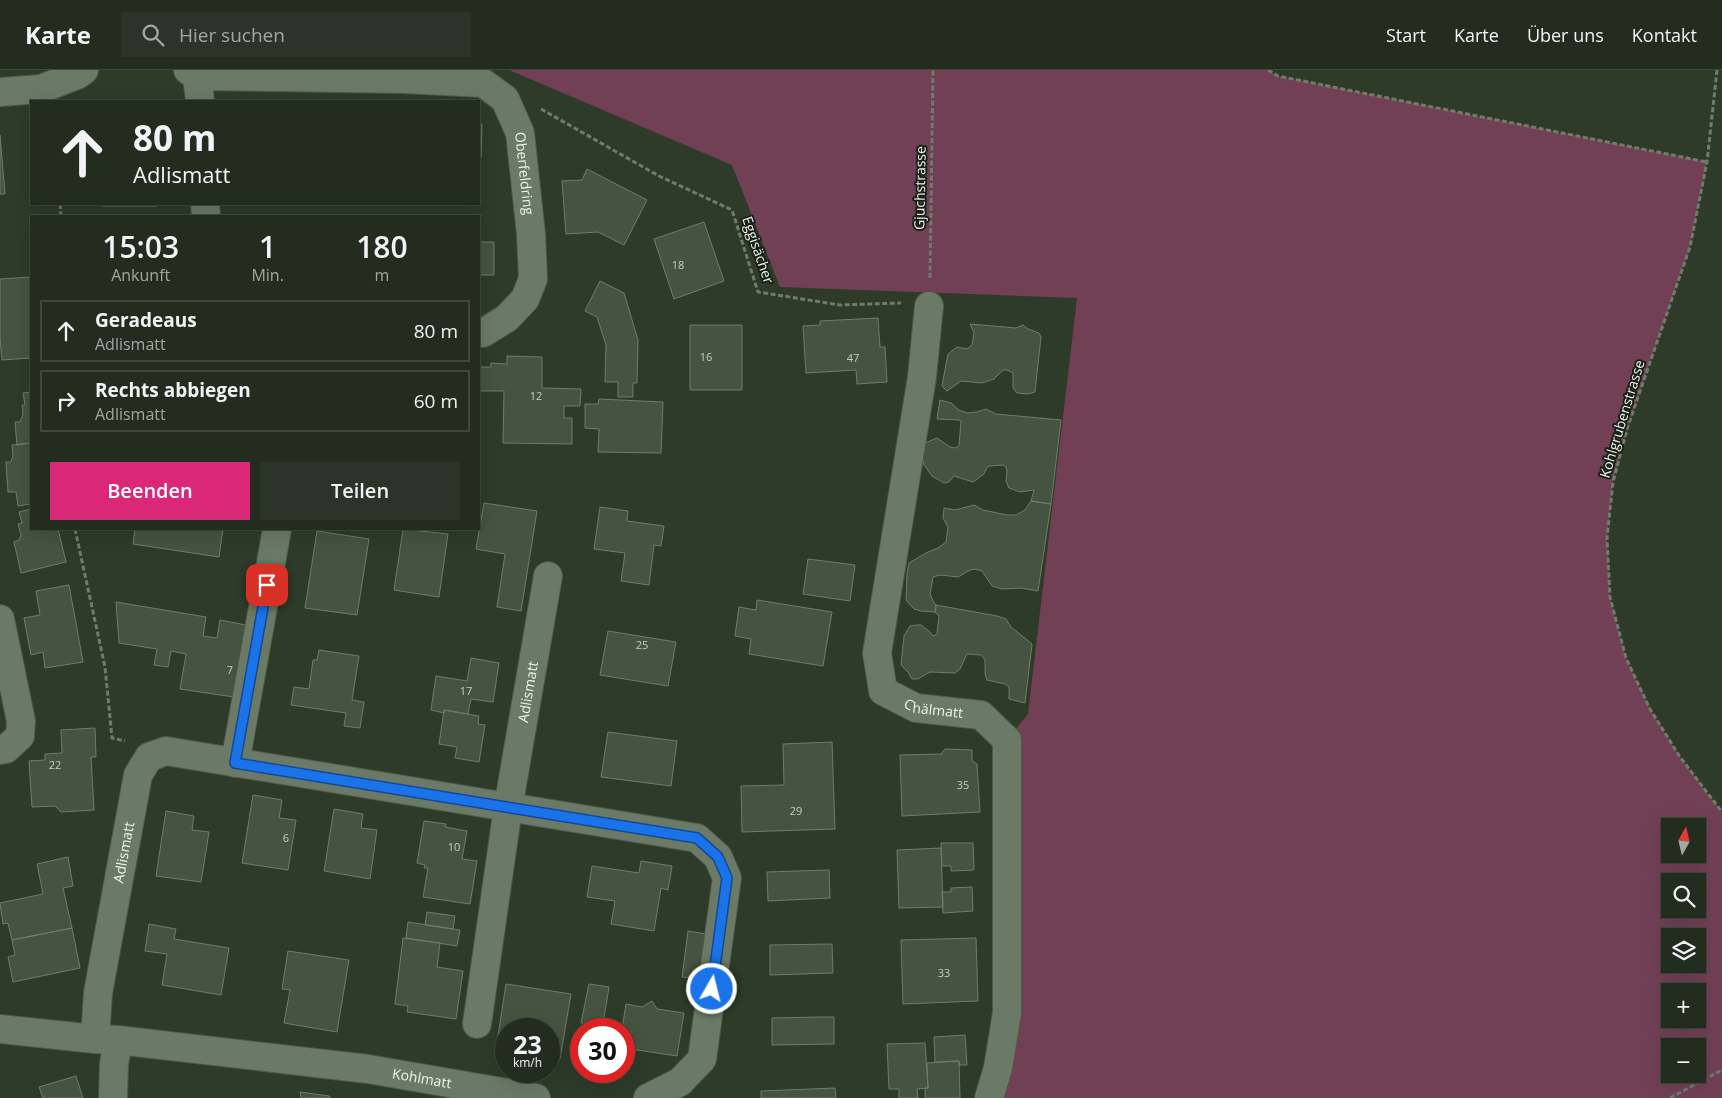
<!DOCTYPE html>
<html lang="de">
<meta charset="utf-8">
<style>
body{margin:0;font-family:"Open Sans",sans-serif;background:#2a3428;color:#f1f3f6;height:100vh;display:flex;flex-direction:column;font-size:19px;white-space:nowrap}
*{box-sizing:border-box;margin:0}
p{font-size:16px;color:#a2a7a4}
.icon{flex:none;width:28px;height:28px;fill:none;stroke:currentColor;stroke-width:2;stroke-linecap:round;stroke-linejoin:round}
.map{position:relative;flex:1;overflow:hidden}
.details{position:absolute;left:30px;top:145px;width:450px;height:315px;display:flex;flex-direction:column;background:#222c1f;border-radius:0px;box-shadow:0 5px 20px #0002,0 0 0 1px #3f483d}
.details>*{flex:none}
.banner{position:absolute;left:30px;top:30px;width:450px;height:105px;border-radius:0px;box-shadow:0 5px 20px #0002,0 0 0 1px #3f483d;background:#222c1f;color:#f1f3f6;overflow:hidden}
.needle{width:32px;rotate:8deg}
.fabs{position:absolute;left:1661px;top:748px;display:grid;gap:10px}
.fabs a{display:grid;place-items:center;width:45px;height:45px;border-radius:0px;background:#222c1f;box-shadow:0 5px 20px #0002,0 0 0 1px #3f483d;font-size:25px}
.speed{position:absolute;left:495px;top:948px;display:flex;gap:10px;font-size:25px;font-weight:700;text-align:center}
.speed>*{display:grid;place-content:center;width:65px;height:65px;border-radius:50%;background:#222c1f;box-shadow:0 5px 20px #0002,0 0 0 1px #3f483d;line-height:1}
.speed small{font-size:12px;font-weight:400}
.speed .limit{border:8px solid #d22;background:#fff;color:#111}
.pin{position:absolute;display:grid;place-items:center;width:42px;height:42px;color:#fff;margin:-21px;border-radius:10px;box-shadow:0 2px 8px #0006}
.me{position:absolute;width:55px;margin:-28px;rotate:8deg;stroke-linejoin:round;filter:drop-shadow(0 0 4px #0008)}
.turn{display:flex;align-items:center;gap:18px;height:105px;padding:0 20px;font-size:22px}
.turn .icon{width:65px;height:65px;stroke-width:2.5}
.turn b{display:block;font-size:35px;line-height:42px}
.eta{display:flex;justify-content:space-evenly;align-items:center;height:85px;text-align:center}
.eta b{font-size:30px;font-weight:600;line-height:35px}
.primary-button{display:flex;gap:10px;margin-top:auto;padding:10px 20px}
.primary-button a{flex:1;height:58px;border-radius:0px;background:#db2777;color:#fff;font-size:20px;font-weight:600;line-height:58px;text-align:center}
.primary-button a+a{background:#2a3428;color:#f1f3f6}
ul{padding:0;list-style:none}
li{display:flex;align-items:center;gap:15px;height:62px;margin:0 10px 8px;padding:0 10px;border:2px solid #3f483d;border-radius:0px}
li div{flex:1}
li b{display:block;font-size:19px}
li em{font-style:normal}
header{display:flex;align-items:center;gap:30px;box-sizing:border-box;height:70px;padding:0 25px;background:#222c1f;border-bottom:1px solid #3f483d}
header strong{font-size:24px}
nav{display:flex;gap:28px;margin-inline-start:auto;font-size:18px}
.search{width:350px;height:45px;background:#2a3428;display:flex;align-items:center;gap:12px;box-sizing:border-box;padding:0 18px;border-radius:0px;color:#a2a7a4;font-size:19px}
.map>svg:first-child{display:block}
.green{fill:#724055;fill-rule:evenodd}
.building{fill:#465341;stroke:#6e7d69}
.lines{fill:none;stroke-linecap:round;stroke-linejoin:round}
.minor-casing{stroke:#4e594a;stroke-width:30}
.path{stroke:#6f7b6b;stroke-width:3;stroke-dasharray:5 2.5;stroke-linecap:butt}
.minor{stroke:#6b7a66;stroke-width:28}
.route-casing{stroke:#114b97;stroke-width:12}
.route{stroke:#1a73e8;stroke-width:9}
.labels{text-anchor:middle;stroke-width:4;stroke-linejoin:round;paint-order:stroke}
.number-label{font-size:11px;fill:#c3cdc0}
.street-label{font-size:14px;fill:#edf6ea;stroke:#1a2018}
</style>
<header>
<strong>Karte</strong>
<div class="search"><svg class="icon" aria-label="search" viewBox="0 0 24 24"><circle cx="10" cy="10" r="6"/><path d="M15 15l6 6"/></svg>Hier suchen</div>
<nav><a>Start</a><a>Karte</a><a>Über uns</a><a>Kontakt</a></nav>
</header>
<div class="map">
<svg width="1722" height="1028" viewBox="0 0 1722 1028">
<rect width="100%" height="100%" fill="#2e3b29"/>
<path class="green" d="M509,0h759l10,6 429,86 -17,85 -62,179 -15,56 -6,56 3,59 16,61 24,51 30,48 42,55v286h-733l9,-30 9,-328 21,-26 49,-416 -297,-11 -48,-122zM1670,756h28v28h-28zM1670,811h28v28h-28zM1670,866h28v28h-28zM1670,921h28v28h-28zM1670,976h28v28h-28z"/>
<path class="building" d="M479,54h3l-1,34h-2z
M0,65l5,59h-5z
M587,99l60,31 -23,45 -26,-13 -32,2 -4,-53 20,-1z
M103,134h54v2h-55z
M704,152l20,59 -50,18 -20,-60z
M479,172h15v33h-15z
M31,207v81l-29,2 -2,-22v-59z
M600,211l24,12 14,47 -1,43h-4v14h-15v-15h-13l1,-37 -9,-28 -12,-6z
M878,248l2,29h5l2,35 -30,2 -1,-14 -50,3 -3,-47 17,-1v-4z
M970,254l46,4 7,-3 5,4 11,4 2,4 -6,55 -7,2 -11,-1 -4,-5v-15l-6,-3h-4l-9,9 -12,4 -21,-2 -14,10 -5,-5 6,-32 9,-7 10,2 5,-4 2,-12z
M690,255h52v65h-52z
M507,286l35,1v31l39,1 -1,17h-16v12h8v26l-69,-1 1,-52h-25v-24h12v-4l16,1z
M31,322v51l-14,2 -2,-23h5l3,-8 -1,-9h3l-2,-12z
M599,329l64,3 -2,51 -63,-1 1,-23 -14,-1v-24h13z
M940,330l11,3 8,7 8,3 10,-1 9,-3 10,5 65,6 -10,84 -20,-3 3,-11 -14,2 -11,-4 -3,-7 1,-10 -1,-4 -3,-2 -14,1 -3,3 -2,5 -11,8 -19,-6 -5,6 -5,1 -12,-7 -8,-11 -2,-9 3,-13 12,-5 13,9 6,1 3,-3 2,-23 -1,-2 -23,-1z
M31,373v61l-13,2 -2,-14h-8l-2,-30h5l2,-6 -1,-11z
M1031,431l20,3 -13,87 -17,-3 -19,1 -10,-3 -10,-15 -7,-2 -5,1 -12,7 -18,-2 -7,2 -3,17 3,7 3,4 -1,7 -14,-1 -7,-2 -8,-9 1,-26 2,-11 17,-10 12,-5 8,-6 2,-15 -5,-9 1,-10 11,2 19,-5 9,5 24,5h9l9,-5z
M484,433l53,8 -16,100 -24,-4 8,-53 -29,-5z
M600,437l28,4 -1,10 37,5 -3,20 -7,-1 -5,40 -28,-4 4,-28 -31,-4z
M31,439v20h27l8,33 -45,11 -7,-31 5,-2 2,-5 -3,-11 4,-1 -3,-11z
M135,459h88l-4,28 -86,-13z
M403,459l45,5 -9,63 -45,-7z
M317,461l52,8 -12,76 -52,-7z
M808,489l47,6 -5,36 -47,-7z
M69,515l14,77 -38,6 -2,-16 -12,3 -7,-37 16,-3 -4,-24z
M757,530l75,12 -9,54 -74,-12 2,-15 -16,-3 4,-29 17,3z
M116,532l90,15 -3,19 14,2 3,-18 26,5 -12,72 -54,-8 6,-35 -15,-3 -3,16 -14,-2 3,-16 -38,-6z
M936,535l61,11 9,3 5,8 21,17 -7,59 -16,-4v-12l-4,-3 -18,-4 -2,-6v-14l-4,-5 -14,-1 -7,15 -5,4 -25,-1 -12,7h-6l-4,-7 -7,-7 3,-29 6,-10 6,-1h5l9,7 3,4 4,-2 2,-18 -4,-4z
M608,561l68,11 -8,44 -68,-11z
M319,580l40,6 -7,44 12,2 -4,26 -16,-2 2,-13 -55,-8 3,-18 15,2 4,-29h4z
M471,588l28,5 -6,39 -22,-3 -3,15 -24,-4v3l-13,-3 5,-34 31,5z
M444,640l35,6 -1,8 7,1 -6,37 -24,-4 2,-11 -18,-3z
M95,658l1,29h-5l3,53 -33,2 -6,-6 -23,1 -3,-46 16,-1v-6l17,-1 -1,-23z
M608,662l69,9 -6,45 -70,-9z
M832,672l3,87 -93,3 -1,-46 43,-1 -1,-41z
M945,679l27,1v11l5,3 3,48 -78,4 -2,-61 41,-1z
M253,725l29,5 -3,18 17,2 -8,50 -46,-7z
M334,739l29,5 -2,14 16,2 -7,49 -46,-8z
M166,741l28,5 -2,14 17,2 -8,50 -45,-6z
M424,751l22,3 -1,3 22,4 -5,28 15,2 -7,43 -47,-7 5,-29h-4l1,-3 -8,-2z
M941,773h32l1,27 -23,1v-5h-9z
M941,778l2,59 -44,1 -2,-58z
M68,787l5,29 -10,2 9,40 -60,12 -4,-17 -5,1 -3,-21 43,-9 -6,-30z
M641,791l31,5 -4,24 -7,-2 -7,43 -43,-7 4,-23 -28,-4 5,-31 47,7z
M829,800l1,28 -62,3 -1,-29z
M972,817l1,24 -30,2 -1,-21h9v-4z
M427,842l28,4 -2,13 -28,-4z
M408,852l52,8 -3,16 -51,-8z
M149,854l27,5 -2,10 55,9 -8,47 -59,-10 5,-31 -22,-3z
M72,858l8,40 -67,14 -5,-25 7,-2 -3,-15z
M688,861l18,3 -5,45 -19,-2z
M403,868l37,5 -3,24 26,4 -7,48 -49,-7 1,-6 -13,-2z
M976,868l2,63 -75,3 -2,-64z
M832,874l1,29 -63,2v-30z
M288,881l61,9 -12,72 -53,-9 6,-33 -8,-1z
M506,914l65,10 -11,65 -11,-2v-28h-43v22l-10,-2z
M589,914l20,3 -5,31 -3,-1 -2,9 -18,-3z
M652,931l5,8 27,4 -7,43 -53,-8v-19h-2l4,-25 16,3z
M821,947h13v27l-62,1v-27z
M965,965l2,30h-8v-4l-24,1 -1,-25z
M925,973l3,45 -11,1 1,9h-19v-9h-10l-2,-45z
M959,991l1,37h-35v-10h3l-1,-25z
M76,1006l7,22h-40l-4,-11z
M835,1018l1,10h-75v-7z
M300,1022l29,4 1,2h-29z"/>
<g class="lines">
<g class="minor-casing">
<g id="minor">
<path id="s1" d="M188,0l9,6 207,3 79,4 22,16 15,34 11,101 2,45 -8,20 -18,19 -24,15h-4"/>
<path d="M197,6l3,25"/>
<path d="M0,22l41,-3 36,-14 7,-5"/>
<path d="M205,134l1,12"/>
<path id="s2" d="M929,236l-7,71 -45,276 6,38 33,17 65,7 26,25v273l-9,55 -9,30"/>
<path d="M0,549l21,102 -1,15 -14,13 -6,1"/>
<path d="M235,693l42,-234"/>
<path id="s3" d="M477,954l31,-216 40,-232"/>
<path id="s4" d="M0,959l95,10 23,1 250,29 168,29"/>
<path id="s5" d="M95,969l3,-46 40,-218 11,-18 17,-6 531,87 21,19 9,21 -25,181 -22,23 -32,16"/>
<path d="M113,1028l1,-34 4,-24"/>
</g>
</g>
<path class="path" d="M1268,0l10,6 429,86
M1717,0l-10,92 -17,85 -62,179 -15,56 -6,56 3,59 16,61 24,51 30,48 42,55
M541,39l118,67 73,34 26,82 82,13 61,-2
M60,134l1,12
M930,208l3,-208
M75,459l30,138 7,71 13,3
M1670,1028l52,-28"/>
<use href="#minor" class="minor"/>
</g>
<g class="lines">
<g class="route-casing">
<path id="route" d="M267,515l-32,178 462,75 21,19 9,21 -15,111"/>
</g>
<use href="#route" class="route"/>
</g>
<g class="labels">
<g class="number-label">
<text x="678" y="199">18</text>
<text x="706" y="291">16</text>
<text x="853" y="292">47</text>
<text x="536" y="330">12</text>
<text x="642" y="579">25</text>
<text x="230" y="604">7</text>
<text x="466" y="625">17</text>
<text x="55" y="699">22</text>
<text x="963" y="719">35</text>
<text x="796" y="745">29</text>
<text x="286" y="772">6</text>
<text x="454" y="781">10</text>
<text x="944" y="907">33</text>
</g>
<g class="street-label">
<text dy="5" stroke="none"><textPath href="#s1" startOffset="402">Oberfeldring</textPath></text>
<text transform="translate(920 118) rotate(-89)" y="5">Gjuchstrasse</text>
<text transform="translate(758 180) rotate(71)" y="5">Eggisächer</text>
<text transform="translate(1622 349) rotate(-73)" y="5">Kohlgrubenstrasse</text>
<text dy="5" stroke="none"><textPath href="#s3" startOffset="336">Adlismatt</textPath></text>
<text dy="5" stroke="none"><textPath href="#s2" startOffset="444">Chälmatt</textPath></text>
<text dy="5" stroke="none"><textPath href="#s5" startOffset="189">Adlismatt</textPath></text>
<text dy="5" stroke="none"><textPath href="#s4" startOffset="425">Kohlmatt</textPath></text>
</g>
</g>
</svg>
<div class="fabs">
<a><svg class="needle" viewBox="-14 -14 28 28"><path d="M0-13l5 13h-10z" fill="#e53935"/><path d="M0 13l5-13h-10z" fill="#a2a7a4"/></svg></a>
<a><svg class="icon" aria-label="search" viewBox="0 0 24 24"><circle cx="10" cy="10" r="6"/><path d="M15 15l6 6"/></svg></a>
<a><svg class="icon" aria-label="layers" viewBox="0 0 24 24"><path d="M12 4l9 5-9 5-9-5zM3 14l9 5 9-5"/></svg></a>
<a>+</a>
<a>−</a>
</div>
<div class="speed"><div>23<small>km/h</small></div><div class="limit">30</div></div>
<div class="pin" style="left:267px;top:515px;background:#d93025"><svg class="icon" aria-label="arrive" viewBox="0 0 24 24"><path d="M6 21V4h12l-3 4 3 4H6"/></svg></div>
<svg class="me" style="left:712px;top:919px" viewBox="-20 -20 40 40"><circle r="17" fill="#1a73e8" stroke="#fff" stroke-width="3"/><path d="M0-11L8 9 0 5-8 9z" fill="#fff"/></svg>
<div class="banner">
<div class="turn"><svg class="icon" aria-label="ahead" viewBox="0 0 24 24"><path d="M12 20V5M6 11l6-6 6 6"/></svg><div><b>80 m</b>Adlismatt</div></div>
</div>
<section class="details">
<div class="eta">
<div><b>15:03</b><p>Ankunft</p></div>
<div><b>1</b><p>Min.</p></div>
<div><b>180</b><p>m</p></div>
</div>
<ul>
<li><svg class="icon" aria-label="ahead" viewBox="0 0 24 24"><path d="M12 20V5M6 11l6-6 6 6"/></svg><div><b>Geradeaus</b><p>Adlismatt</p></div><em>80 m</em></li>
<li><svg class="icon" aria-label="right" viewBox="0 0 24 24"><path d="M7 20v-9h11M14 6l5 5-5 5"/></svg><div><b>Rechts abbiegen</b><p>Adlismatt</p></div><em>60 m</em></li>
</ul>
<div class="primary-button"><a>Beenden</a><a>Teilen</a></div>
</section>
</div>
